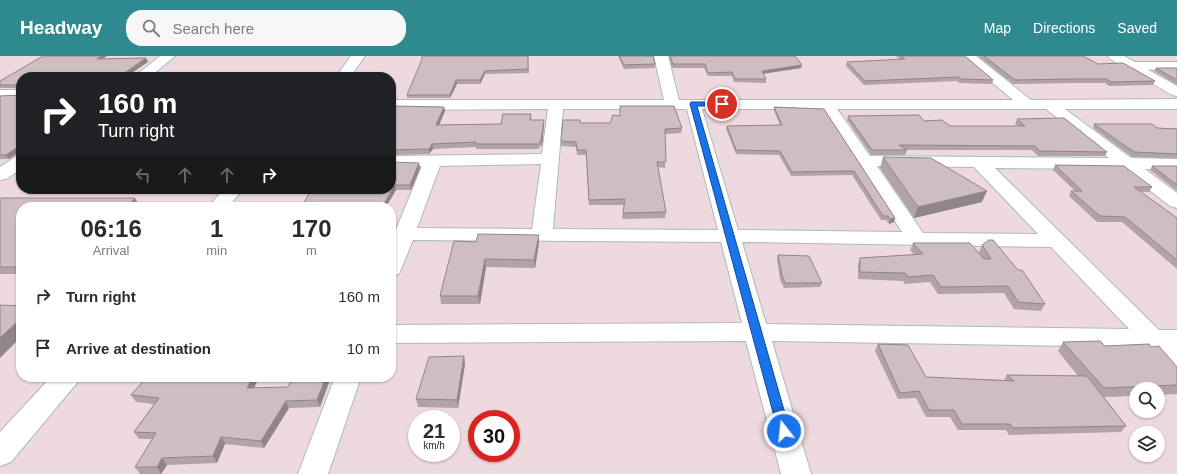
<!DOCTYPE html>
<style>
body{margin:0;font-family:Helvetica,sans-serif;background:#f7f7f7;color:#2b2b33;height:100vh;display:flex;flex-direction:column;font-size:15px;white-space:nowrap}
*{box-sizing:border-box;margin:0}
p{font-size:13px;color:#7c7c81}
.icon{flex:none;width:22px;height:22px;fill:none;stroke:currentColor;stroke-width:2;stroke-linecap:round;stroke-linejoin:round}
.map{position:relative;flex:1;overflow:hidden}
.side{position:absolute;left:16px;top:146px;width:380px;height:180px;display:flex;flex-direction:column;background:#fff;border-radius:16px;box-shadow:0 1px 3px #0004}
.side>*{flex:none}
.banner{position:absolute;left:16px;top:16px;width:380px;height:122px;border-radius:16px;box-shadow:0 1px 3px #0004;background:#202124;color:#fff;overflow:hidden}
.controls{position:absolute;left:1129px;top:326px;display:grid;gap:8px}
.controls a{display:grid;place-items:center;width:36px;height:36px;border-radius:50%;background:#fff;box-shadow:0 1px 3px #0004;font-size:20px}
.speed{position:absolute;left:408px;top:354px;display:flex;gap:8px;font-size:20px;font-weight:700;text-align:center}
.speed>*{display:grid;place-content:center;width:52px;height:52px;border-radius:50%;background:#fff;box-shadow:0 1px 3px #0004;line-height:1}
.speed small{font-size:10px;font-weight:400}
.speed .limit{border:6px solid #d22;background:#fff;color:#111}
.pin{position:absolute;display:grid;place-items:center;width:34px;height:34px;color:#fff;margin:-17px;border:2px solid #fff;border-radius:50%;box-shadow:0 1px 4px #0007}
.me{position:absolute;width:44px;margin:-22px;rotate:344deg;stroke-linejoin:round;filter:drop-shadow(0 0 3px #0008)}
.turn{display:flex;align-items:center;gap:14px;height:84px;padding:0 16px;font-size:18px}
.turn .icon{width:52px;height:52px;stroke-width:2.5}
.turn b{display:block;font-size:28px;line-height:34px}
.lanes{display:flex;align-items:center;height:38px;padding:0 16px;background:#0003;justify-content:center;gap:20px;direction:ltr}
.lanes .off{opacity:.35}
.eta{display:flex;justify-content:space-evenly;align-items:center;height:68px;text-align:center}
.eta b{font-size:24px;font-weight:800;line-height:28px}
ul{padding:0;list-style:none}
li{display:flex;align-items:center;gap:12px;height:52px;padding:0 16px}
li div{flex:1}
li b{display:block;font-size:15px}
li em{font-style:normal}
header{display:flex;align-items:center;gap:24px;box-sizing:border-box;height:56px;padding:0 20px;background:#2f8a8f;color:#fff}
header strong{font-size:19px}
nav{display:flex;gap:22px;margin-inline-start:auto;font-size:14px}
.search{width:280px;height:36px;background:#f7f7f7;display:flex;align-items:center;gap:10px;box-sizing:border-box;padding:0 14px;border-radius:16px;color:#7c7c81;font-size:15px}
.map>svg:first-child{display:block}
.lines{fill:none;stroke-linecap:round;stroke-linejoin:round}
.minor-casing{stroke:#abb;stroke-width:2}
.tertiary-casing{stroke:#abb;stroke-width:2}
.minor{fill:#fff;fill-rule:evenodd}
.tertiary{fill:#fff;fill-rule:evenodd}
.wall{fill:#b1a3a6}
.shaded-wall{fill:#908587}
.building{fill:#cebec1;stroke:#908587}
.route{fill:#1a73e8;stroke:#114b97}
</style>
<header>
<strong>Headway</strong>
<div class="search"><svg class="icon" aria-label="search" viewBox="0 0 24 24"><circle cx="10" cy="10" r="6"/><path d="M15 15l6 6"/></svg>Search here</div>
<nav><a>Map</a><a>Directions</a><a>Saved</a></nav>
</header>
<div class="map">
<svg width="1177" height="418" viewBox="0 0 1177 418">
<rect width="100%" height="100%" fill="#edd9de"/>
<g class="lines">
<g class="minor-casing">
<path id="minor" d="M160,0h15l-25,21h-16z
M654,0h14l11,44h334l-52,-44h15l55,44 146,-1v10h-112l66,49 46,1v10h-32l32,24v15l-7,-2 -48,-37 -127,-1 164,162h18v43l-9,-3 -22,-23 -374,-6 39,133h-30l-35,-133 -355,2v-18l351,-2 -21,-81 -308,-2 -14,34 -8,2v-34l31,-76h-31v-10l151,-2 6,-45 -157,1v-10h273zM563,53h124l31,121 -165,-1zM702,53h120l80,123 -164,-2zM837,53h209l63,49 -239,-2zM541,108l-9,65 -115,-1 23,-62zM877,110l97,1 64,67 -115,-1zM742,186l309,5 78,82 -363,-5z
M1132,6h45v8l-50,-1 -2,-3 2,-3z
M0,34h21v8h-21z
M21,100v13l-15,10 -6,1v-13l15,-10z
M335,321h26l-33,97h-30z"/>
</g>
<g class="tertiary-casing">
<path id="tertiary" d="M351,0h14l-15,21h-14z
M1108,0h16l53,30v10l-5,-1 -62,-36z
M224,133h19l-15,18h-20z
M51,321h29l-4,7 -65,78 -11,4v-34z"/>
</g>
<use href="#minor" class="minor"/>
<use href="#tertiary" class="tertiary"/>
</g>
<path class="wall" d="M528,0l1,17 -44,1 -5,10h-23l-7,14h-43v-3z
M618,0h35l2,8v4l-31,1z
M669,0h126l6,12 -38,6 3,5v4l-32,-1 -2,-6h-24l-4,-8h-32z
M896,0h69l28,24 -1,4 -33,-1 -2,-2 -93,4 -18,-19 1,-4 53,-2z
M978,0h105l15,8 57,17 -2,4 -44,1 -4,-3h-32l-60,1z
M146,2l2,4 -127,15v74l-12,8h-9v-63l20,-1v-7h-20v-7l103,-22z
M1156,12h21v17l-23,-14z
M391,50l53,1 1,4 -6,14 62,-1 31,-6 -1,2 13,5 -2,21h-2l-1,3h-63v-2l-43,2 -4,5 -38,1z
M774,51l50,2 71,109 -1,4 -5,2 -3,-4h-5l-29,-45 -61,1 -12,-21 -43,-1 -10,-25 1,-3 53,-1 -6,-14z
M848,60l76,5 26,5h68l-3,-2 2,-5 90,33 -2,4h-67l-6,-6h-125l-2,5h-34l-24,-35z
M580,67h30l72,5 -1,5 -16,1v34l-7,-1 8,45 -1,6 -43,1 2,-14h-35l-3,-50h-9l-1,-8 -15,-1v-5z
M1094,68l83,5v29l-45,-1 -39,-29z
M883,101l99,45 -68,16 -34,-50z
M391,106l29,6 -9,22h-15l-10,17z
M1055,109l97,22 -3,5h-8l36,26v51l-55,-47h-25l-28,-26 2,-5h4l-22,-21z
M1152,110h25v25l-27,-21z
M0,142l139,7 -118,2v67h-21z
M539,179v8l-4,25 -49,-1 -6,37h-39l-1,-8 36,-54z
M913,187l68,13 -2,-4 3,-7 63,59 -4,7 -27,-2 -10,-16 -66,1 -8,-12 -25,2 -2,-3 -45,-2v-14l2,-7 55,-3 -5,-5z
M778,199l44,28 -2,4 -36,1 -4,-8 -3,-21z
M1063,286l42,4 72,21v27l-19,1v-6h-22v7l-32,1 22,29 -5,6 -112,3 -3,-5h-48l-8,-13h-24l-10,-19 -18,1 -23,-48 3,-7 48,33 78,3 3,-5 71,1 -20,-25z
M464,300l1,8 -7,44 -40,-1 -2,-8z
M147,321h112l-5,11 34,-1 43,-10 -11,30 -31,1 -25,40 -39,-4 -8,19 -50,2 -6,9h-21l-5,-7 17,-28h-13l-5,-7 20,-28 -18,-2 -5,-7z"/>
<path class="shaded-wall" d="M101,0h6l-8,6 -2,-3z
M146,2l2,4 -22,15h-7z
M802,9l-1,3 -40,6 1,-3z
M485,15v3l-5,10v-4z
M456,24l1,4 -7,14v-3z
M444,51l1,4 -8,19 -1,-5z
M544,64v5l-2,21 -1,-5z
M432,88l1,5 -4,5v-5z
M21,89v6l-12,8 -3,-4z
M419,107l1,5 -9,22 -1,-5z
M395,129l1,5 -10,17h-4z
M987,135l-5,11 -68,16 4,-11z
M135,142l4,7 -2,2h-10z
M895,162l-1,4 -5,2 1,-5z
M539,179v8l-4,25 -1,-8z
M485,203l1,8 -6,37 -2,-8z
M21,262v19l-21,21v-20z
M464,300l1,8 -7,44 -1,-8z
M253,321h6l-8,18 -4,-7z
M326,321h5l-11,30 -3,-7z
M286,345l3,7 -25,40 -3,-7z
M221,381l4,7 -8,19 -4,-7z
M162,402l5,7 -6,9 -4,-7z"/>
<path class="building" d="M43,0h58l-4,3 49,-1 -27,19h-98v68l-15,10h-6v-59l20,-1v-9l-1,-1h-19v-4z
M422,0h106v13l-43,2 -5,9h-24l-6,15h-43l15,-36z
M619,0h34l2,8 -31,1z
M670,0h125l7,9 -40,6 4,8h-31l-3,-7 -24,1 -3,-9h-32z
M901,0h64l28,24 -32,-1 -2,-2 -94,4 -18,-19 58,-3z
M984,0h99l15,8 25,-1 32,18 -44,1 -4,-3h-32l-60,1z
M1156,12h21v12z
M391,50l53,1 -8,18 65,-1 2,-10h28l-1,6h14l-3,21h-1l-1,3h-64l1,-2 -44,2 -3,5 -38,1z
M620,50h54l8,22 -17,1 1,33h-9l9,50 -43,1 2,-14 -36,1 -3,-50h-9l-1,-8 -15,-1 2,-21h17v3h30l3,-8 7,1z
M774,51l50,2 71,109 -5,1 -2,-3h-5l-29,-45 -62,1 -12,-21 -44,-1 -9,-24 55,-1z
M919,59l5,6 18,-1 8,6h75l-8,-7 47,-1 43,34 -67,-1 -5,-5 -136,-1 8,5h-35l-24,-34z
M1094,68h58l5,4 20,1v25l-43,-2z
M883,101l48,1 56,33 -69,16z
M391,106l28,1 -9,22h-15l-13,22h-81l11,-18h79z
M1055,109l69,1 28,21h-18l43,31v42l-52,-43 -25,-1 -29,-25h11z
M1152,110h25v19z
M0,142h135l-8,9h-106v60h-21z
M478,178l61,1 -5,25 -49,-1 -7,37h-38l14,-55 22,1z
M989,184h4l25,30h4l23,34 -27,-2 -10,-16 -67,1 -8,-12 -25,2 -3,-4 -45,-1v-14l63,-4 -10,-11h57l14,16h7l-9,-14z
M778,199l31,1 13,27h-37l-3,-8z
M0,249l21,1v12l-21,20z
M1100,285l5,5 44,-2 2,3 8,-1 18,21v18l-73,3 -41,-46z
M878,288l30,1 18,32 88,4 -7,-6 80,1 39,50 -113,2 -3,-4h-48l-8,-14h-25l-10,-19 -19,2z
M464,300l-7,44 -41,-1 13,-42z
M147,321h106l-6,11 41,-1 5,-10h33l-9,23 -31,1 -25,40 -40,-4 -8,19 -51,2 -5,9h-22l21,-34 -22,-1 25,-34 -28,-3z"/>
<path class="route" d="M691,46h31l4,2 -4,2h-25l93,325 -2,4 -4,1 -4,-1 -2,-4 -88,-327z"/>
</svg>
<div class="controls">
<a><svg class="icon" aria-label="search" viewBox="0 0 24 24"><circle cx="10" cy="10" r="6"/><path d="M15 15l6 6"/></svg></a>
<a><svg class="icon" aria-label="layers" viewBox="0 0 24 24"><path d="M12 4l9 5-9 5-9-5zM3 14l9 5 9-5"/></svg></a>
</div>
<div class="speed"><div>21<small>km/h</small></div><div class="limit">30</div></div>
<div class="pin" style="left:722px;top:48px;background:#d93025"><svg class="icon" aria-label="arrive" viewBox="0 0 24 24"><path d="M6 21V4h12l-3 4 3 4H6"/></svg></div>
<svg class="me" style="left:784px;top:375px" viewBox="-20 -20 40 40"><circle r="17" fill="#1a73e8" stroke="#fff" stroke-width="3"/><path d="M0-11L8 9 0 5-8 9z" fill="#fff"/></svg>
<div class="banner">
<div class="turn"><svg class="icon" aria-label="right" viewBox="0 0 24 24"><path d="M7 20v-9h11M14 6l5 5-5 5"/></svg><div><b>160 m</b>Turn right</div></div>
<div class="lanes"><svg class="icon off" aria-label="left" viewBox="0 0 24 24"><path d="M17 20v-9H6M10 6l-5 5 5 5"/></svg><svg class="icon off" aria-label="ahead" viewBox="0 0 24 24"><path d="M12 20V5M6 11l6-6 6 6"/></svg><svg class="icon off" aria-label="ahead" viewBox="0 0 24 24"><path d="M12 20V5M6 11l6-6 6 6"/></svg><svg class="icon" aria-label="right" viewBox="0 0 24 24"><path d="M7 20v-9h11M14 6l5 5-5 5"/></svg></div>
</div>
<section class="side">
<div class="eta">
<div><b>06:16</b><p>Arrival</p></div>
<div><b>1</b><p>min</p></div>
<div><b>170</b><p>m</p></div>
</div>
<ul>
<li><svg class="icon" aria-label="right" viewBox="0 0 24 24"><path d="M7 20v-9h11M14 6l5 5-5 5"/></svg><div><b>Turn right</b></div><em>160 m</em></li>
<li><svg class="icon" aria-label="arrive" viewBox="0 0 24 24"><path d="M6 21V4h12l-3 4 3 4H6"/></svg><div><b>Arrive at destination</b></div><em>10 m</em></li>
</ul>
</section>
</div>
